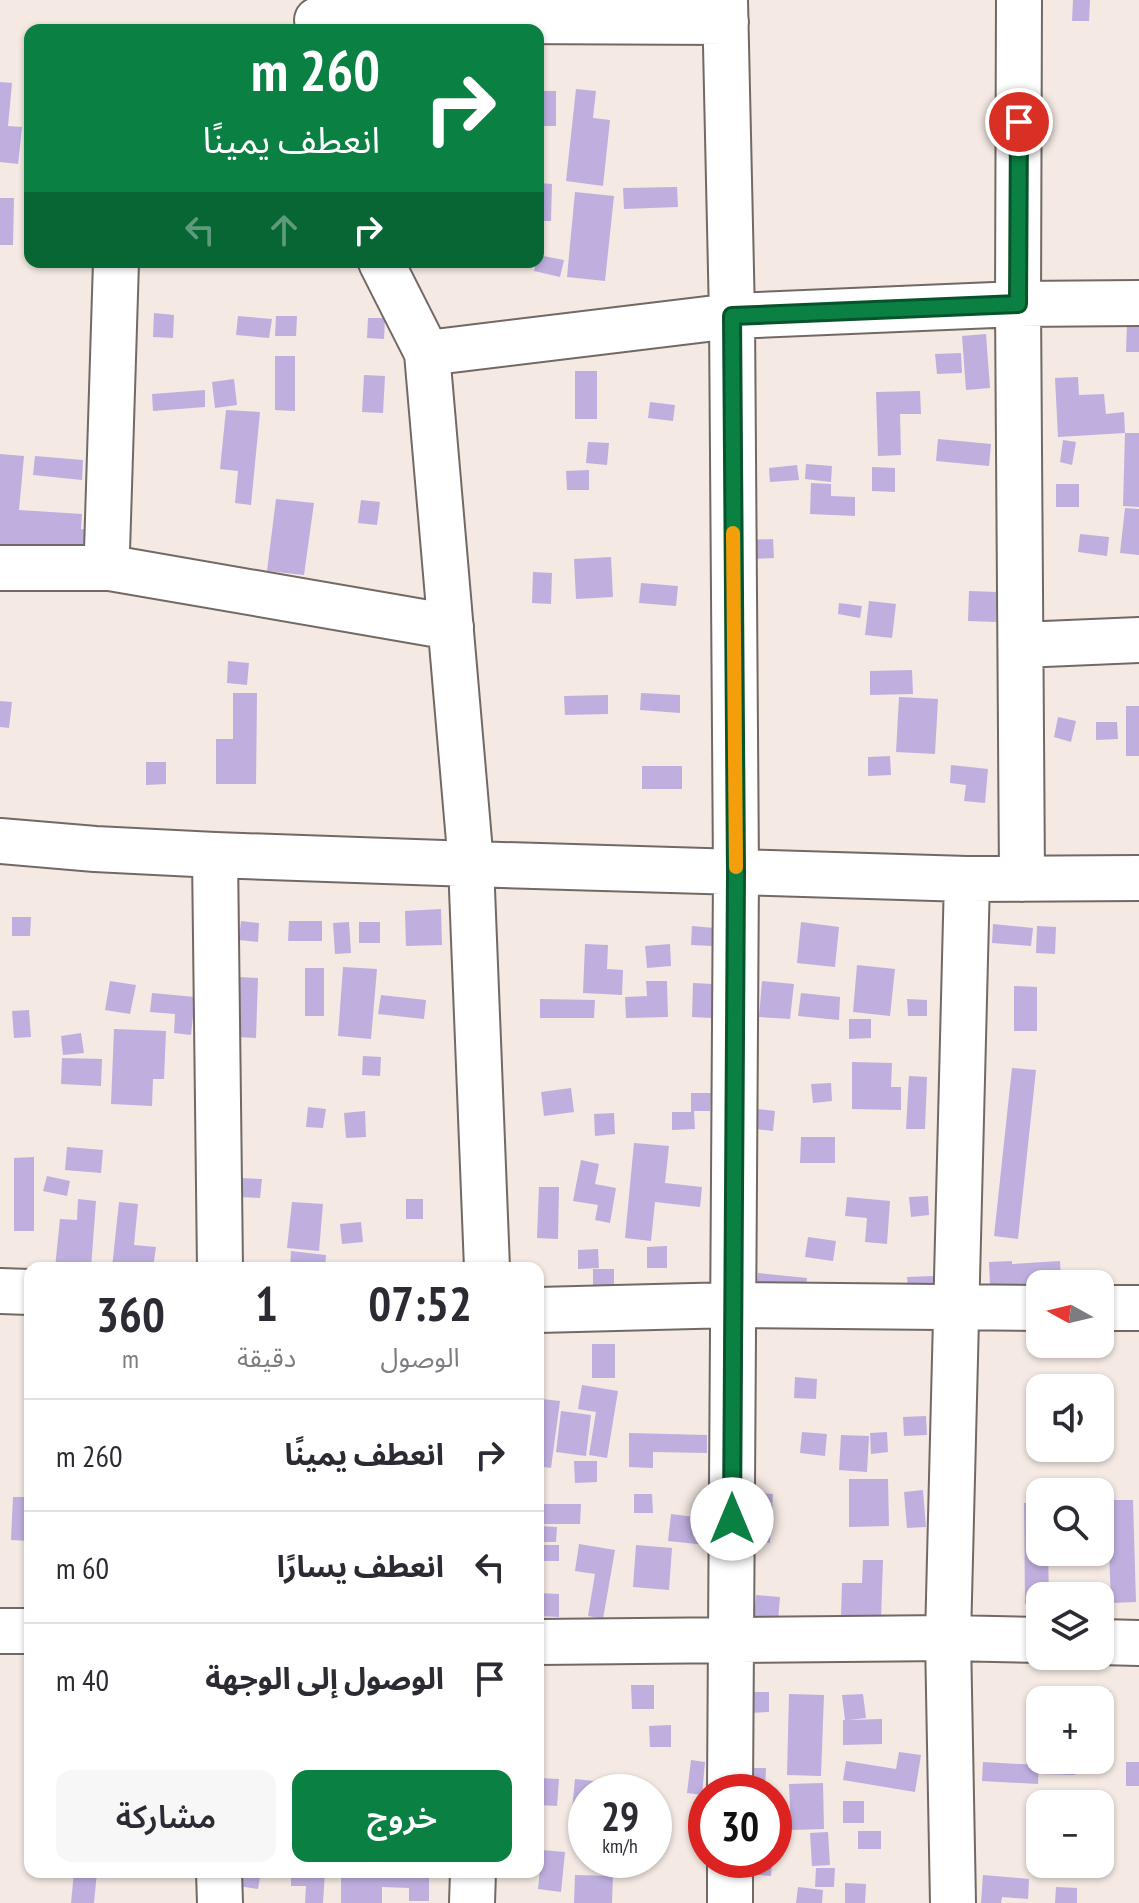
<!DOCTYPE html>
<html lang="ar">
<meta charset="utf-8">
<style>
body{margin:0;font-family:"PT Sans Narrow","Noto Sans Arabic",sans-serif;background:#f7f7f7;color:#2b2b33;direction:rtl;height:100vh;display:flex;flex-direction:column;font-size:30px;white-space:nowrap}
*{box-sizing:border-box;margin:0}
p{font-size:26px;color:#7c7c81}
.icon{flex:none;width:44px;height:44px;fill:none;stroke:currentColor;stroke-width:2;stroke-linecap:round;stroke-linejoin:round}
.map{position:relative;flex:1;overflow:hidden;direction:ltr}
.panel{position:absolute;left:24px;top:1262px;width:520px;height:616px;display:flex;flex-direction:column;background:#fff;border-radius:16px;box-shadow:0 2px 6px #0004;direction:rtl}
.panel>*{flex:none}
.top-card{position:absolute;left:24px;top:24px;width:520px;height:244px;border-radius:16px;box-shadow:0 2px 6px #0004;direction:rtl;background:#0b8043;color:#fff;overflow:hidden}
.needle{width:52px;rotate:278deg}
.tools{position:absolute;left:1026px;top:1270px;display:grid;gap:16px}
.tools a{display:grid;place-items:center;width:88px;height:88px;border-radius:16px;background:#fff;box-shadow:0 2px 6px #0004;font-size:40px}
.speed{position:absolute;left:568px;top:1774px;display:flex;gap:16px;font-size:40px;font-weight:700;text-align:center}
.speed>*{display:grid;place-content:center;width:104px;height:104px;border-radius:50%;background:#fff;box-shadow:0 2px 6px #0004;line-height:1}
.speed small{font-size:20px;font-weight:400}
.speed .limit{border:12px solid #d22;background:#fff;color:#111}
.pin{position:absolute;display:grid;place-items:center;width:68px;height:68px;color:#fff;margin:-34px;border:4px solid #fff;border-radius:50%;box-shadow:0 2px 8px #0007}
.me{position:absolute;width:88px;margin:-44px;rotate:0deg;stroke-linejoin:round;filter:drop-shadow(0 0 6px #0008)}
.turn{display:flex;align-items:center;gap:28px;height:168px;padding:0 32px;font-size:36px}
.turn .icon{width:104px;height:104px;stroke-width:2.5}
.turn b{display:block;font-size:56px;line-height:68px}
.lanes{display:flex;align-items:center;height:76px;padding:0 32px;background:#0003;justify-content:center;gap:40px;direction:ltr}
.lanes .off{opacity:.35}
.eta{display:flex;justify-content:space-evenly;align-items:center;height:136px;text-align:center}
.eta b{font-size:48px;font-weight:600;line-height:56px}
.cta{display:flex;gap:16px;margin-top:auto;padding:16px 32px}
.cta a{flex:1;height:92px;border-radius:16px;background:#0b8043;color:#fff;font-size:32px;font-weight:600;line-height:92px;text-align:center}
.cta a+a{background:#f7f7f7;color:#2b2b33}
ul{padding:0;list-style:none}
li{display:flex;align-items:center;gap:24px;height:112px;padding:0 32px;border-top:2px solid #e1e1e2}
li div{flex:1}
li b{display:block;font-size:30px}
li em{font-style:normal}
.map>svg:first-child{display:block}
.building{fill:#bfafdf}
.lines{fill:none;stroke-linecap:round;stroke-linejoin:round}
.minor-casing{stroke:#726964;stroke-width:48}
.minor{stroke:#fff;stroke-width:44}
.route-casing{stroke:#07532c;stroke-width:20}
.route{stroke:#0b8043;stroke-width:14}
.slow{stroke:#f59e0b;stroke-width:14}
</style>
<div class="map">
<svg width="1139" height="1903" viewBox="0 0 1139 1903">
<rect width="100%" height="100%" fill="#f4e9e3"/>
<path class="building" d="M1073,0h17l-1,21h-17z
M0,82l12,1 -4,43 14,1 -4,37 -18,-2z
M576,89l20,2 -3,27 17,2 -7,66 -37,-5z
M538,91h18v35h-18z
M538,183l14,1 -1,37h-13z
M677,187l1,20 -54,2 -1,-21z
M575,192l39,4 -9,85 -38,-4z
M0,198h14l-1,47h-13z
M538,255l26,5 -4,17 -26,-6 2,-9h2z
M154,313l20,2 -1,23 -20,-1z
M238,316l34,3 -3,19 -33,-3z
M276,316h21l-1,20h-21z
M368,318h17l-1,21 -17,-1z
M1127,323l12,1v28h-13z
M986,334l4,54 -24,2 -4,-54z
M961,353l1,20 -25,1 -2,-20z
M275,356h20v55l-20,-1z
M575,371h22v48h-22z
M364,375l21,1 -2,37 -21,-1z
M1078,377l1,18 25,-1 2,20 18,-2 1,21 -67,4 -3,-59z
M234,379l3,26 -22,3 -3,-26z
M205,390v17l-52,4 -1,-17z
M920,391l1,23h-21l1,41 -23,1 -2,-64z
M650,402l25,3 -2,16 -25,-3z
M226,410l34,2 -9,93 -16,-2 3,-32 -18,-2z
M1125,433h14v74l-16,-1z
M938,439l53,5 -2,22 -53,-5z
M1063,440l13,2 -4,23 -12,-3z
M588,442l21,1 -2,22 -21,-2z
M0,454l24,2 -5,54 63,4 -1,15 17,2 -1,23 -97,-7z
M35,456l48,4 -1,20 -49,-5z
M806,464l26,2 -1,16 -26,-3z
M797,465l2,15 -29,2 -1,-14z
M872,467l23,1v24l-23,-1z
M589,470v20h-22l-1,-19z
M811,483l20,1v12l24,1v19l-45,-2z
M1056,484h23v23h-23z
M276,499l38,4 -10,72 -37,-4z
M361,500l19,2 -3,23 -19,-2z
M1125,508l14,1v46l-19,-2z
M1080,534l29,3 -2,19 -29,-4z
M773,539l1,19 -26,1 -1,-19z
M611,557l2,40 -37,2 -2,-40z
M533,572l19,1 -1,31 -19,-1z
M641,583l37,3 -2,20 -37,-3z
M969,591l29,1 -2,30 -28,-1z
M869,601l27,3 -4,34 -27,-3z
M839,603l23,3 -2,12 -22,-4z
M228,661l21,2 -2,22 -20,-2z
M912,670l1,24 -43,1v-24z
M233,693h24l-1,91h-40v-45h17z
M641,693l39,2v18l-40,-3z
M608,695v19l-43,1 -1,-19z
M899,697l39,2 -3,55 -39,-2z
M0,701l12,1 -3,26 -9,-1z
M1126,706h13v50h-13z
M1058,717l18,4 -5,21 -17,-5z
M1096,722h21l1,17 -22,1z
M890,756l1,19 -23,1v-19z
M146,762h20v22l-20,1z
M951,765l37,4 -3,34 -21,-2 2,-16 -16,-2z
M642,766h40v23h-40z
M441,909l1,36 -36,1 -1,-35z
M12,917h19l-1,19h-18z
M241,921l18,2 -1,19 -19,-2z
M289,921h33v20h-34z
M349,922l2,31 -16,1 -2,-31z
M359,922h21v21h-21z
M801,922l38,5 -4,40 -38,-4z
M993,924l40,4 -2,18 -39,-3z
M692,926l22,2 -1,18 -22,-1z
M1037,926l19,1 -1,27 -19,-1z
M585,944l23,1 -1,24 16,1 -1,25 -39,-2z
M670,944l1,22 -24,2 -2,-22z
M857,965l38,4 -5,47 -37,-4z
M343,967l34,2 -6,70 -33,-3z
M305,968h19v48h-19z
M240,977l18,1 -2,60 -19,-1z
M110,981l26,4 -6,29 -25,-4z
M646,981h21l1,36 -42,1 -1,-21 22,-1z
M762,981l32,3 -4,35 -31,-2z
M693,983l20,1 -1,34 -20,-1z
M1014,986l23,1v44h-23z
M152,993l43,4 -4,38 -17,-2 1,-19 -25,-2z
M801,993l39,4 -1,23 -41,-4z
M381,995l45,5 -2,19 -46,-5z
M540,999l55,1 -1,18h-54z
M907,999l20,1v16h-19z
M29,1010l2,27 -17,1 -2,-27z
M849,1019h22v19l-22,1z
M114,1029l52,2 -2,48h-11l-1,27 -41,-2z
M81,1033l3,20 -21,2 -2,-19z
M363,1056l18,1 -1,19 -18,-1z
M62,1058l40,1 -1,27 -40,-2z
M852,1062l40,1 -1,24h10v23l-49,-1z
M1012,1068l24,2 -18,169 -24,-3z
M909,1076l18,1 -2,52h-19z
M831,1083l1,18 -19,2 -2,-19z
M571,1088l3,24 -30,4 -3,-24z
M691,1093h20l-1,18h-16l1,18 -23,1v-18h19z
M308,1107l18,2 -3,19 -17,-1z
M758,1109l17,2 -2,20 -17,-2z
M365,1111l1,26 -20,1 -2,-25z
M614,1113l1,21 -20,2 -1,-22z
M801,1137h34v26h-35z
M634,1143l35,3 -4,37 37,4 -2,20 -45,-5 -4,39 -26,-3z
M67,1147l36,3 -2,23 -36,-3z
M34,1157v74h-20v-73z
M581,1160l18,4 -4,20 21,4 -6,35 -15,-3 3,-15 -25,-4z
M47,1176l23,5 -3,15 -24,-5z
M240,1178l22,1 -2,19 -21,-1z
M539,1187h20l-1,52 -21,-1z
M928,1196l1,19 -18,2 -2,-20z
M847,1197l43,4 -3,43 -22,-2 2,-24 -22,-2z
M78,1199l18,2 -5,67h-36l5,-49 17,1z
M406,1199h17v20h-17z
M119,1202l19,2 -4,41 22,2 -3,21 -18,-2v2h-23z
M292,1202l31,2 -4,47 -32,-3z
M361,1222l2,20 -21,2 -2,-20z
M808,1237l28,4 -3,20 -28,-4z
M667,1246v22h-20v-21z
M598,1249l1,19 -21,1v-19z
M291,1251l35,4 -1,13h-35z
M1012,1261v3l48,-3 1,23h-21v17l-55,11 -2,-27h7l-1,-23z
M593,1269h21v27l-21,-1z
M758,1273l49,5 -3,21 -48,-5z
M933,1276l1,19 -25,2 -2,-20z
M592,1344h23v34h-23z
M795,1377l22,2 -1,20 -22,-1z
M582,1385l36,6 -11,67 -18,-3 7,-43 -18,-3z
M542,1399l18,2 -9,67 -13,-2v-39z
M561,1411l30,4 -5,41 -30,-4z
M926,1416l1,19 -23,1 -1,-19z
M802,1432l25,2 -2,22 -25,-3z
M887,1432l1,20 -17,2 -1,-21z
M629,1433l78,2v18l-54,-1v16l-24,-1z
M841,1435l28,1 -2,36 -28,-2z
M574,1461h23v21l-22,1z
M849,1479h39l1,47 -40,1z
M923,1490l3,37 -19,1 -3,-36z
M757,1493l16,1 -3,49 -16,-1z
M634,1494h18l1,19h-19z
M13,1497h17v44l-19,-1z
M1100,1500h33l3,102 -25,1 -3,-83 -8,1z
M1024,1503h16v49h8l1,44h-9v8h-15z
M538,1504h43l-1,20h-42z
M671,1514l39,5 -4,26 -38,-4z
M540,1526l17,1 -1,15h-16z
M579,1544l36,6 -12,69 -15,-3 7,-42 -20,-3z
M538,1545h21v16h-21z
M636,1545l36,3 -3,42 -36,-3z
M863,1560h20l-2,60 -40,-2 1,-35h20z
M538,1593l21,1v23l-21,-1z
M756,1595l24,2 -3,36 -24,-2z
M631,1685h23v24h-22z
M1092,1690l19,1 -1,22 -10,-1v-12h-9z
M749,1692h20v20l-19,1z
M789,1694l35,1 -3,81 -34,-1z
M863,1694l3,24 -17,2 33,-1v25l-39,1v-25h2l-3,-25z
M671,1725v22h-21l-1,-21z
M899,1752l22,3 -6,37 -72,-12 3,-19 50,8z
M691,1760l14,2 -3,33 -15,-2z
M1041,1760h34v15l-34,-1z
M983,1762l56,3 -1,19 -56,-3z
M1126,1762h13v24h-13z
M750,1768h16l-1,24h-16z
M539,1778l20,1 -2,27 -19,-1z
M575,1779l38,4v9h-27v29l-15,-1z
M823,1783l1,46 -33,1 -2,-46z
M843,1801h21v22h-21z
M858,1831h23v18h-23z
M828,1832l2,33 -18,1 -2,-33z
M542,1850l23,2 -4,40 -23,-3z
M749,1860h23l-1,16 -22,-2z
M816,1868h19l-1,19h-19z
M74,1872h23l-3,31h-23z
M240,1872h21l-3,17 -20,-3z
M291,1872h34l-2,31h-18l1,-17h-15z
M341,1872h88v29h-20v-13l-27,-1v16h-41z
M575,1875l38,1 -1,27h-38z
M983,1875l46,4 -1,20 -26,-2 -1,6h-20z
M845,1883l21,1 -1,19h-20z
M798,1887l25,3 -1,13h-26z
M1056,1887l21,1v15h-22z"/>
<g class="lines">
<g class="minor-casing">
<path id="minor" d="M725,0l7,316 4,556 -6,920
M1019,0l-1,304 4,575
M317,20l409,2
M381,262l46,91 44,511 16,404
M427,353l305,-37 286,-12 121,-1
M0,568h110l-3,-17 9,-289
M110,568l341,59
M1021,645l118,-5
M0,841l95,8 120,6 256,9 496,15 172,-1
M215,855l5,413
M0,1291l30,1
M1100,1308h39
M538,1310l195,-5 307,3
M0,1631h30
M538,1642l410,-4 92,2
M1100,1642l39,1
M219,1872l1,31
M472,1903l1,-31
M730,1903v-43
M953,1903l-5,-265 19,-759"/>
</g>
<use href="#minor" class="minor"/>
</g>
<g class="lines">
<g class="route-casing">
<path id="route" d="M732,1519l4,-647 -4,-556 286,-12 1,-182"/>
</g>
<use href="#route" class="route"/>
<path class="slow" d="M733,533l3,334"/>
</g>
</svg>
<div class="tools">
<a><svg class="needle" viewBox="-14 -14 28 28"><path d="M0-13l5 13h-10z" fill="#e53935"/><path d="M0 13l5-13h-10z" fill="#7c7c81"/></svg></a>
<a><svg class="icon" aria-label="sound" viewBox="0 0 24 24"><path d="M4 9h4l5-4v14l-5-4H4zM17 9q2 3 0 6"/></svg></a>
<a><svg class="icon" aria-label="search" viewBox="0 0 24 24"><circle cx="10" cy="10" r="6"/><path d="M15 15l6 6"/></svg></a>
<a><svg class="icon" aria-label="layers" viewBox="0 0 24 24"><path d="M12 4l9 5-9 5-9-5zM3 14l9 5 9-5"/></svg></a>
<a>+</a>
<a>−</a>
</div>
<div class="speed"><div>29<small>km/h</small></div><div class="limit">30</div></div>
<div class="pin" style="left:1019px;top:122px;background:#d93025"><svg class="icon" aria-label="arrive" viewBox="0 0 24 24"><path d="M6 21V4h12l-3 4 3 4H6"/></svg></div>
<svg class="me" style="left:732px;top:1519px" viewBox="-20 -20 40 40"><circle r="19" fill="#fff"/><path d="M0-13L10 11 0 6-10 11z" fill="#0b8043"/></svg>
<div class="top-card">
<div class="turn"><svg class="icon" aria-label="right" viewBox="0 0 24 24"><path d="M7 20v-9h11M14 6l5 5-5 5"/></svg><div><b>260 m</b>انعطف يمينًا</div></div>
<div class="lanes"><svg class="icon off" aria-label="left" viewBox="0 0 24 24"><path d="M17 20v-9H6M10 6l-5 5 5 5"/></svg><svg class="icon off" aria-label="ahead" viewBox="0 0 24 24"><path d="M12 20V5M6 11l6-6 6 6"/></svg><svg class="icon" aria-label="right" viewBox="0 0 24 24"><path d="M7 20v-9h11M14 6l5 5-5 5"/></svg></div>
</div>
<section class="panel">
<div class="eta">
<div><b>07:52</b><p>الوصول</p></div>
<div><b>1</b><p>دقيقة</p></div>
<div><b>360</b><p>m</p></div>
</div>
<ul>
<li><svg class="icon" aria-label="right" viewBox="0 0 24 24"><path d="M7 20v-9h11M14 6l5 5-5 5"/></svg><div><b>انعطف يمينًا</b></div><em>260 m</em></li>
<li><svg class="icon" aria-label="left" viewBox="0 0 24 24"><path d="M17 20v-9H6M10 6l-5 5 5 5"/></svg><div><b>انعطف يسارًا</b></div><em>60 m</em></li>
<li><svg class="icon" aria-label="arrive" viewBox="0 0 24 24"><path d="M6 21V4h12l-3 4 3 4H6"/></svg><div><b>الوصول إلى الوجهة</b></div><em>40 m</em></li>
</ul>
<div class="cta"><a>خروج</a><a>مشاركة</a></div>
</section>
</div>
